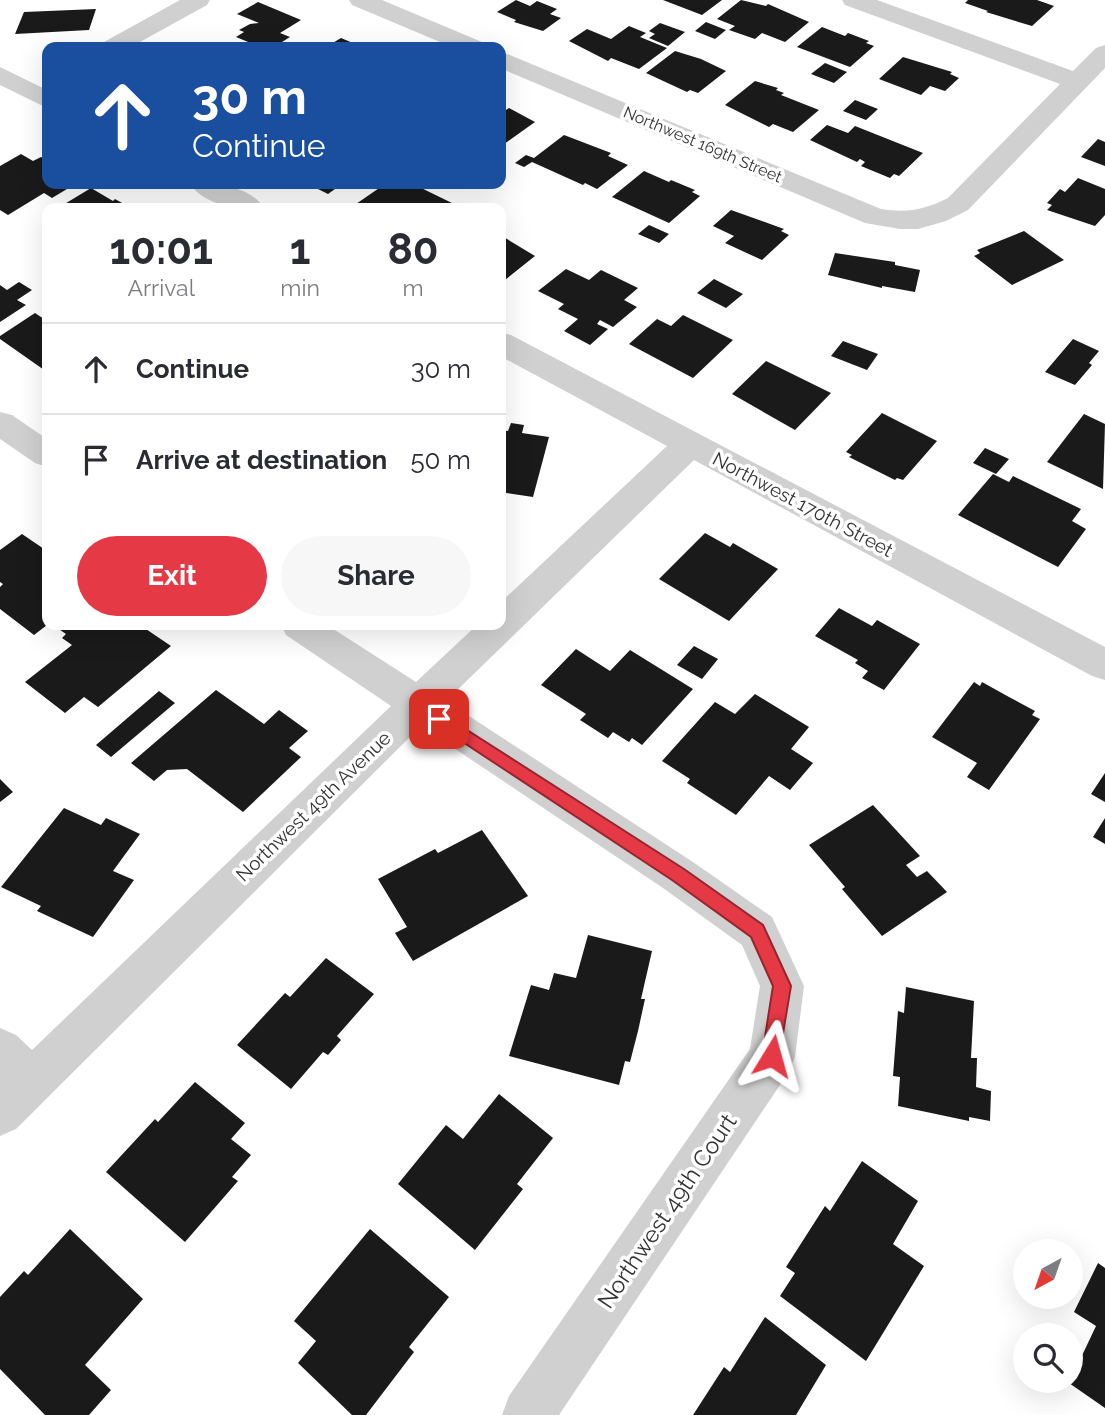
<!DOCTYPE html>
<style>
body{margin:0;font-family:Raleway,sans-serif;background:#f7f7f7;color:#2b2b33;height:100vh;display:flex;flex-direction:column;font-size:26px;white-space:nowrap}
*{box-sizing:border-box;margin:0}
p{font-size:23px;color:#7c7c81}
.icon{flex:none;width:38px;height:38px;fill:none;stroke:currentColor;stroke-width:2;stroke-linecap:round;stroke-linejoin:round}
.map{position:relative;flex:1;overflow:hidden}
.drawer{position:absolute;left:42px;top:203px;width:464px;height:427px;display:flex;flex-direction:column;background:#fff;border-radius:14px;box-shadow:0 7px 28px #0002}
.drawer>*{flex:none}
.banner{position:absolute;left:42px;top:42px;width:464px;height:147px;border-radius:14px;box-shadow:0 7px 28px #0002;background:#1a4fa0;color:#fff;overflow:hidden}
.needle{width:46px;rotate:220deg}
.fabs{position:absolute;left:1013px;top:1239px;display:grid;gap:14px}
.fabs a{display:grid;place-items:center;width:70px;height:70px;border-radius:50%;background:#fff;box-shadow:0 7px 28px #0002;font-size:35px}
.pin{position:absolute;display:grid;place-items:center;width:60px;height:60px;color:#fff;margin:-30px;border-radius:14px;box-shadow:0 4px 10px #0006}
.me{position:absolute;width:77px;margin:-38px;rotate:8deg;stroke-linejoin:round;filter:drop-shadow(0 0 5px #0008)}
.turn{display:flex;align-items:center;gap:24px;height:147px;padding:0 35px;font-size:32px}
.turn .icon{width:91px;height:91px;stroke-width:2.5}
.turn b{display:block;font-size:49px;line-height:60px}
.eta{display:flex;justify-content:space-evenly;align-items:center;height:119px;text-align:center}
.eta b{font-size:42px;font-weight:700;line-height:49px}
.button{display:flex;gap:14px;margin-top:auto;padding:14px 35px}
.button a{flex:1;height:80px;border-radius:42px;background:#e63946;color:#fff;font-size:28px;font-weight:700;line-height:80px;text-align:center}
.button a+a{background:#f7f7f7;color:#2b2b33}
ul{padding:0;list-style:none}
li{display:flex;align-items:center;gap:21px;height:91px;padding:0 35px;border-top:2px solid #e1e1e2}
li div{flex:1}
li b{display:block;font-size:26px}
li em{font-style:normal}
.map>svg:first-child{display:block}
.building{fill:#1a1a1a}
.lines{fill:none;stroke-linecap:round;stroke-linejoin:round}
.minor{fill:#d0d0d0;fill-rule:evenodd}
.route{fill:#e63946;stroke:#96252e;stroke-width:2}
.labels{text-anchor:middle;stroke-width:7;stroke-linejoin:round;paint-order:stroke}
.far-street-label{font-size:16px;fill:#333;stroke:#fff}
.street-label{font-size:19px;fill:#333;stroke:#fff}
.near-street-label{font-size:23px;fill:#333;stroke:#fff}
</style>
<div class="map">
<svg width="1105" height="1415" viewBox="0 0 1105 1415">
<rect width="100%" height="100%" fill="#fff"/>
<path class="building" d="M516,0l14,6 7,-5 20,8 -7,5 11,4 -18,13 -29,-9 2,-2 -19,-8z
M663,0h59l-20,15z
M741,0l25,6 2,-2 41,18 -24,20 -23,-9 -7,6 -26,-9 6,-4 -18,-7z
M968,0h69l17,6 -22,20 -46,-14 2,-1 -23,-8z
M258,2l43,18 -21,13 10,4 -16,10h-11l7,-4 -4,-1 -8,4 -22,-9 8,-5 -5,-2 11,-6 9,-1 -22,-9z
M96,9l-7,21 -74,4 9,-22z
M706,22l20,8 -11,9 -20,-8z
M660,23l25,9 -17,14 -19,-8 6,-4 -6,-3z
M629,26l17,7 -6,4 27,11 -28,21 -28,-11 -3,3 -39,-20 18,-12 24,10z
M822,27l23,9 3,-3 21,8 -3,2 8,3 -24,21 -53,-20z
M341,38l19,8 8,1h-42z
M675,51l26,8 25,12 -28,22 -8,-3 -3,2 -41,-19z
M903,57l49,15 -2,2 9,4 -14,13 -15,-5 -9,9 -42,-16z
M825,63l22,9 -13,11 -23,-9z
M755,81l23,7 -2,2 8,3 -3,2 38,15 -26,22 -20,-8 -4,3 -44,-22z
M855,100l23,9 -12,11 -23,-9z
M500,108l6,2 3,-2 26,14 -35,25z
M827,125l21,8 7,-7 68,27 -24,23 -5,-2 -4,4 -29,-12 4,-4 -5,-3 -3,3 -47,-22z
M564,135l47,18 -3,3 20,9 -31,24 -12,-6 -2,2 -51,-23 -8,5 -9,-4 11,-8 8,3z
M1098,139l7,3v24l-24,-9z
M21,154l12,7 8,-4 6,3v24l25,2 -20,12 -8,-5 -36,22 -8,-5v-44z
M644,171l25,11 2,-2 24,10 -3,2 8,4 -31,27 -57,-26z
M1078,178l27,11v26l-10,11 -48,-16 5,-5 -5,-2 13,-14 5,3z
M308,184h34l-14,10z
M385,184h28l41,20 -6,4h-84l-8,-4z
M91,188l22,13 2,-2 16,9h-73z
M731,210l53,19 -3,2 8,4 -27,25 -37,-17 9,-7 -21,-10z
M649,225l20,9 -10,9 -21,-9z
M1024,231l40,29 -52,25 -38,-29 6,-3 -3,-3z
M502,236l33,20 -30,24 -5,-3z
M835,253l60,9v3l25,5 -5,22 -33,-6v2l-54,-13z
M566,269l23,11 12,-10 37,18 -14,12 13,7 -24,20 -13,-7 -3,4 11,5 -18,16 -26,-14 14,-12 -20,-10 6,-5 -26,-13z
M714,279l29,15 -17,14 -29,-15z
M19,282l13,8 -15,10 9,5 -26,17v-37l7,5z
M35,313l12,8v51l-47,-33v-3z
M683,315l50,25 -40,38 -64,-34 28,-25 14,7z
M1073,339l26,12 -10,12 3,2 -17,20 -30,-13z
M843,341l35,13 -11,16 -36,-14z
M766,361l65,32 -36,37 -63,-36z
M882,413l55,28 -34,39 -6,-2 -2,2 -46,-23 3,-2 -6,-3z
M1084,414l21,10 -2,65 -56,-27z
M511,423l13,2 -2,8 27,4 -16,60 -33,-5v-62l8,1z
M985,448l24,11 -13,15 -23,-11z
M993,474l16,8 4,-6 68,33 -9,12 14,8 -28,38 -100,-52z
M705,533l25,14 3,-4 45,26 -49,52 -70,-42z
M22,534l25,17v74l-13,10 -34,-26v-22l3,-3 -3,-2v-32z
M839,608l33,18 5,-6 43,24 -36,46 -22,-12 6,-7 -13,-8 3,-3 -43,-24z
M53,625h87l31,21 -73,61 -14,-10 -19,16 -40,-31 47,-37 -10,-7 4,-4z
M694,646l24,13 -16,20 -25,-14z
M576,649l34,22 20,-21 63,39 -51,56 -10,-7 -3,4 -16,-10 -5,6 -28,-18 6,-6 -45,-29z
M974,682l6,4 2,-4 27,15 26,14 -3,4 8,4 -51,71 -22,-13 10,-14 -45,-26z
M216,690l48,34 15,-14 29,21 -19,17 12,9 -58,55 -56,-43 -20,1 -13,11 -23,-18z
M159,691l16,12 -64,54 -15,-12z
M755,694l54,33 -18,22 22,14 -23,27 -21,-14 -33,39 -49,-32 3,-4 -28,-18 53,-59 20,12z
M1105,773v29l-14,-8z
M0,779l13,13 -13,10z
M873,805l47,51 -14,9 11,12 10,-6 20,21 -65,44 -40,-47 3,-2 -36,-42z
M64,808l37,17 5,-7 34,16 -27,37 21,9 -41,57 -56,-26 4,-5 -40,-19z
M1105,818v26l-12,-7z
M482,830l46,66 -115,65 -18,-28 12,-6 -29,-48 57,-30 3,4z
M588,935l64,16 -11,48h4l-7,32 -8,31 -5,-1 -6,24 -110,-29 22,-71 18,5 5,-17 22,5z
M326,958l48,36 -37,42 4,4 -13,15 -5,-3 -32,37 -54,-44 48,-52 5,4z
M906,987l68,14 -3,57h6l-1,29 15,4 -1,30 -21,-4v4l-71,-15 2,-29 -7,-1 5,-65 6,2z
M195,1082l50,41 -14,16 20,16 -19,22 6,4 -53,61 -79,-70 49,-53 3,3z
M499,1094l54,44 -36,46 6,5 -48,61 -77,-66 48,-59 17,14z
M862,1161l56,40 -25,43 31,22 -58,95 -86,-65 15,-23 -9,-6 39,-61 5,5z
M70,1229l73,70 -58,66 26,25 -22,25h-44l-45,-46v-72l24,-26 4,4z
M370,1229l79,68 -40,50 5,5 -48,63h-14l-54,-52 18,-22 -22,-20z
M1098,1263l7,5v140l-36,-25 27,-57 -22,-14z
M765,1317l61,48 -30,50h-103l31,-48 6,5z"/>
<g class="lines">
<path class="minor" d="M180,0h30l-3,5 -76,42h-31l4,-5z
M349,0h33l100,42 4,5h-34l-100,-42z
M842,0h35l196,71 23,-23 9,-3v23l-137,142 -22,11 -28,8h-18l-35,-6 -365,-155v-17l381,158c26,4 43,1 67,-11l112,-114 -215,-79z
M0,67l47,23v18l-47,-23z
M190,184c25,-1 59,1 74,24 -25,1 -58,-1 -74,-24z
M500,332l11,3 594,312v33l-13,-4 -398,-216 -248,241 247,161 79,55 32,69 -9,71 -7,16 -229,342h-57l7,-19 241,-347 10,-63 -18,-41 -79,-57 -242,-162 -405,403 -16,7v-108l16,7 16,15 359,-344 -105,-71 -5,-10h46l89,57 61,-57h23v-22l167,-157 -167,-90z
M0,412l12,3 35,24v28l-12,-4 -35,-24z"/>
</g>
<path class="route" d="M439,712l245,157 79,56 28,61 -13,77 -6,3 -7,-3 -3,-7 11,-70 -22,-49 -79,-57 -238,-157 -3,-4 3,-5z"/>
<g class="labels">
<g class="far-street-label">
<text transform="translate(703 144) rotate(23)" y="6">Northwest 169th Street</text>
</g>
<g class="street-label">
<text transform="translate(803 504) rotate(28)" y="7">Northwest 170th Street</text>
<text transform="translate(313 806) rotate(-44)" y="7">Northwest 49th Avenue</text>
</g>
<g class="near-street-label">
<text transform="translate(667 1211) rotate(-56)" y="8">Northwest 49th Court</text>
</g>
</g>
</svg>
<div class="fabs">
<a><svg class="needle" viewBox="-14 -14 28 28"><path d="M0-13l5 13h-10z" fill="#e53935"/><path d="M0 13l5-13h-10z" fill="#7c7c81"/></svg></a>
<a><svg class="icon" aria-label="search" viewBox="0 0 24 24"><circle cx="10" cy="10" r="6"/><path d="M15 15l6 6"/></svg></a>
</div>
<div class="pin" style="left:439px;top:719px;background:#d93025"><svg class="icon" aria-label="arrive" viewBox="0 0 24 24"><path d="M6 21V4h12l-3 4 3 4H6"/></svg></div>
<svg class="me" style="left:772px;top:1056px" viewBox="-20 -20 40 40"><path d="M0-17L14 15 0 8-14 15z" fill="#e63946" stroke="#fff" stroke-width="4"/></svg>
<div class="banner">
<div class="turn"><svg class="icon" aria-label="ahead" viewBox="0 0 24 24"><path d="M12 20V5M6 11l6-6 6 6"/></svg><div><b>30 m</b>Continue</div></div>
</div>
<section class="drawer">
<div class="eta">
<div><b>10:01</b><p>Arrival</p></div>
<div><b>1</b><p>min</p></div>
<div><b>80</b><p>m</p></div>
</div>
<ul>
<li><svg class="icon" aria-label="ahead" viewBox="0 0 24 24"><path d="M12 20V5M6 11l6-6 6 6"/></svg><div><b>Continue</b></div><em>30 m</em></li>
<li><svg class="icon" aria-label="arrive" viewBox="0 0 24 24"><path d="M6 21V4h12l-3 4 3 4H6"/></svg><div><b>Arrive at destination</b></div><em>50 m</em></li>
</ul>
<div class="button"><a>Exit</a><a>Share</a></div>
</section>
</div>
